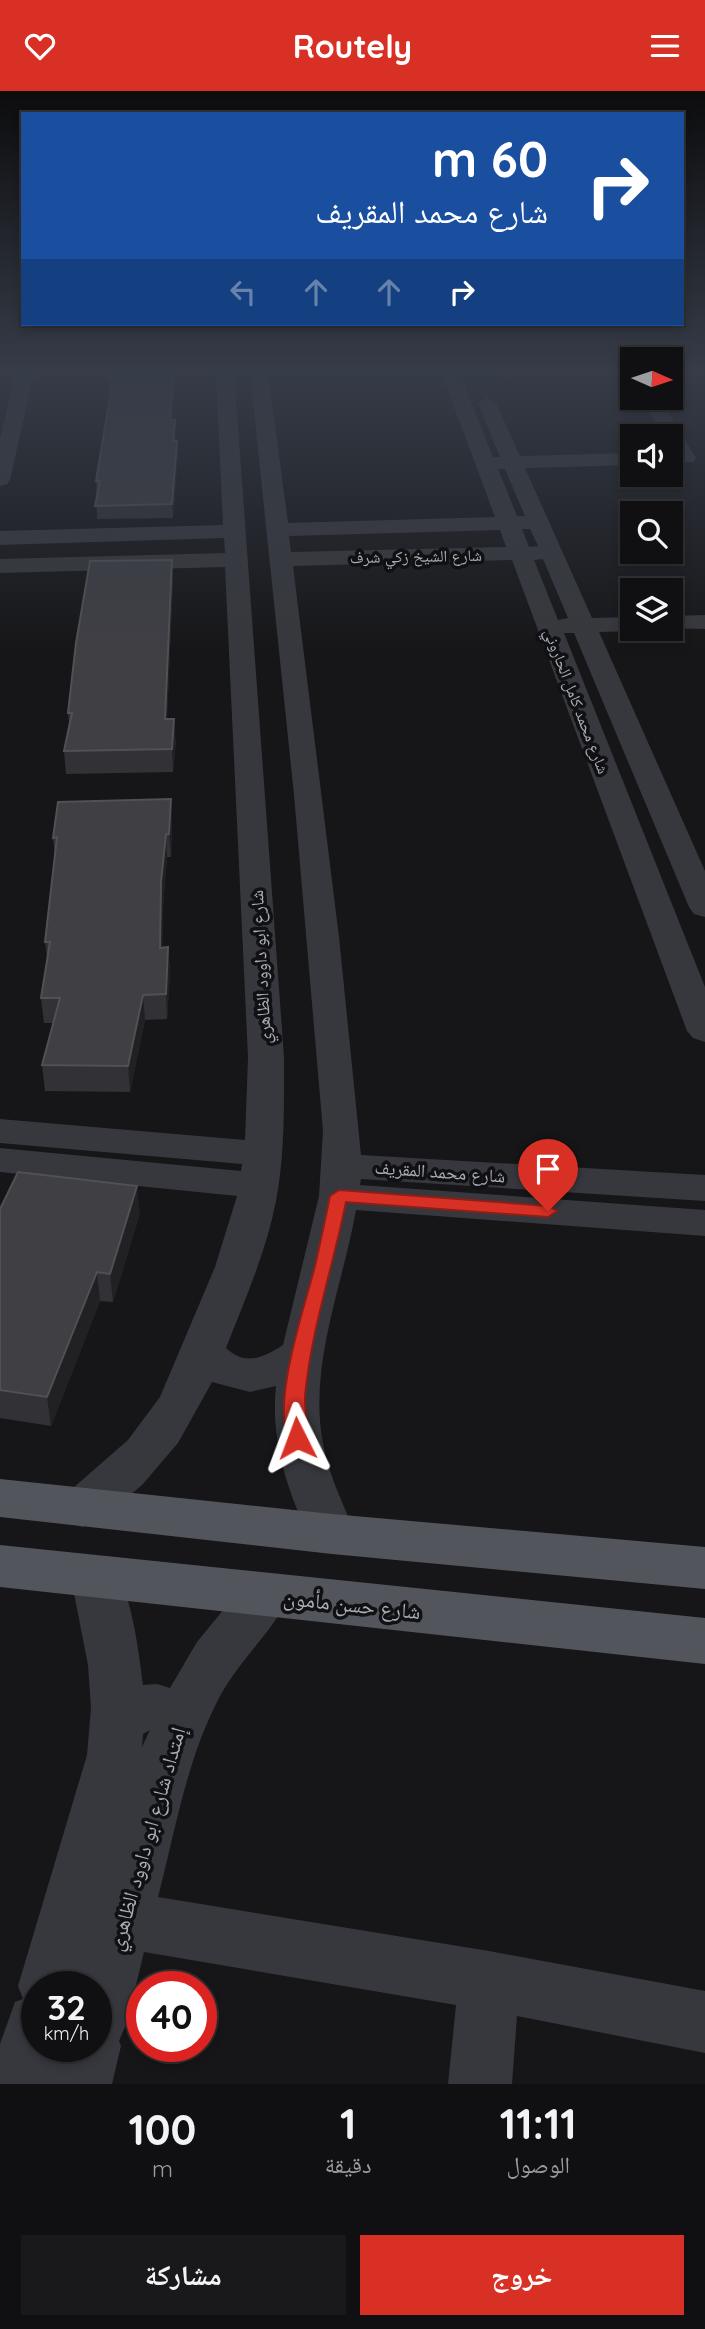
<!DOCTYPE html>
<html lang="ar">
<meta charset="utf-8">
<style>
body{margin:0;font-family:Quicksand,"Noto Naskh Arabic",sans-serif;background:#19191b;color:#f1f3f6;direction:rtl;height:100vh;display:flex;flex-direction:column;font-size:26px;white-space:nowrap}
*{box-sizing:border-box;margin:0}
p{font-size:23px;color:#9c9d9f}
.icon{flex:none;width:38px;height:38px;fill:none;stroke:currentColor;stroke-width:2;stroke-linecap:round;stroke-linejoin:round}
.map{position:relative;height:1993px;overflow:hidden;direction:ltr}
.panel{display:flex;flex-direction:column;background:#101012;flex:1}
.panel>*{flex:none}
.top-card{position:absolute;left:21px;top:21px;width:663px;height:214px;border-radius:0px;box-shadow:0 4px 10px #0003,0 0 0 2px #303032;direction:rtl;background:#1a4fa0;color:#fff;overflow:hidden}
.needle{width:46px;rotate:93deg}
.buttons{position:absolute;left:620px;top:256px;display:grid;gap:14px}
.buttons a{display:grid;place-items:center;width:63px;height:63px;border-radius:0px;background:#101012;box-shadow:0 4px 10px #0003,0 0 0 2px #303032;font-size:35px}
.speed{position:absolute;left:21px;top:1880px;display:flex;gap:14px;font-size:35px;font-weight:700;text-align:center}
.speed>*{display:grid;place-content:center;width:91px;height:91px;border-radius:50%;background:#101012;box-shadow:0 4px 10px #0003,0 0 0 2px #303032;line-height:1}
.speed small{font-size:18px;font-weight:400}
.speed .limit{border:10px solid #d22;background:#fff;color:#111}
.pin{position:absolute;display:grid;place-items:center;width:60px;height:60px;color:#fff;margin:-72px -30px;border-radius:50% 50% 50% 0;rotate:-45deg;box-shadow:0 0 7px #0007}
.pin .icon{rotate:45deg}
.me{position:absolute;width:77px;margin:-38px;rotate:357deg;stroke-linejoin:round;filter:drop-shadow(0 0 5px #0008)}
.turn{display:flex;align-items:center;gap:24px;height:147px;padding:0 21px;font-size:32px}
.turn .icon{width:91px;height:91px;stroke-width:2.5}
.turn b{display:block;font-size:49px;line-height:60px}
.lanes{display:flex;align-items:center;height:66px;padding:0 21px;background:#0003;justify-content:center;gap:35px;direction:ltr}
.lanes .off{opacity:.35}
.eta{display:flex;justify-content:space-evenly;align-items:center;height:119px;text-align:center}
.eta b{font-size:42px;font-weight:700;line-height:49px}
.cta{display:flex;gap:14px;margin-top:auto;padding:14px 21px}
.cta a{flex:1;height:80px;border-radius:0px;background:#d93025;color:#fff;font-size:28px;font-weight:700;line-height:80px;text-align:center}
.cta a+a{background:#19191b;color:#f1f3f6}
header{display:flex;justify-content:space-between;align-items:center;height:91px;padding:0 21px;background:#d93025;color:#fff;font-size:32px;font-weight:700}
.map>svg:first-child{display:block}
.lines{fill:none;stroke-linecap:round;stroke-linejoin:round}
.minor{fill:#37383d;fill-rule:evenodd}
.major{fill:#53555c;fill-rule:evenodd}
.wall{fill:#323236}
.shaded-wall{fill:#212124}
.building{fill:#3f3f44;stroke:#4f5156;stroke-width:2}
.route{fill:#d93025;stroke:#8d1f18;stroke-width:2}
.labels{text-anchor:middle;stroke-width:7;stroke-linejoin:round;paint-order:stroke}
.far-street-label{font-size:16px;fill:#a8adb8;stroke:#111113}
.street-label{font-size:18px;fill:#a8adb8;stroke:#111113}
.near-street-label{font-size:21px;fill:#a8adb8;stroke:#111113}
</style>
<header><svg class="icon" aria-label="menu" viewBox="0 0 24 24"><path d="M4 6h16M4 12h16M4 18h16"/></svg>Routely<svg class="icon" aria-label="heart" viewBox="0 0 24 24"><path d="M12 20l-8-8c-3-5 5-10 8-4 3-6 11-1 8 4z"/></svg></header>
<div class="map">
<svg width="705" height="1993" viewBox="0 0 705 1993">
<rect width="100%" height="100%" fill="#161618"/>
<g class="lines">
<path class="minor" d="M16,281h18l-24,108 -3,4 -7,2v-48z
M216,281h18l50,685c0,48 1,97 -8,144 -10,51 -31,99 -50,147 19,18 37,10 57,-3l36,-149 4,-65 -29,-336 -44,-423h18l20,151 207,-6 -54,-145h18l34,85h7l-22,-54 9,-6 9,6 24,53 112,-3v12l-107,3 67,150 40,-1v11h9l-9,3 -33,1 106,239v46l-11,-3 -5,-7 -115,-274h-10l141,354v55l-12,-4 -6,-7 -175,-471 -219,6 46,371 22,218 344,20v26l-344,-22 -1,6 345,25v26l-349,-26c-13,75 -48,156 -33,233 6,33 20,61 33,91l-7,14 -17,5 -17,-5c-26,-51 -45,-105 -39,-162l-26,6 -38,-10 -34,61 -36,42 -43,36 -17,6 -17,-6 -7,-13 7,-13 63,-55 32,-43 55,-130 22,-71 -237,-24v-24l241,23 1,-7 -242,-21v-24l245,21 3,-83 -23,-490 -225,6v-14l225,-6 -1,-15 -224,7v-14l223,-6zM498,378h7l20,47h-8zM522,438h8l8,17 -9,1zM500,439l6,17 -215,5 -2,-16zM543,468l25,59 -10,2 -24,-60z
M641,306h18l37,61 -3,4h-14l-9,-14v-12h-7z
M705,524v14l-43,-1h8v-12z
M96,1467l18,6c18,36 24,81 29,121l14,-1 13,4 27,-46 50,-61 18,-6 18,6 7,15c-19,38 -54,67 -73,106 -31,61 -42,130 -59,195l331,54 216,40v62l-188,-37 -5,68h-64l8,-79 -312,-53 -17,70 -8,19 2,5 -9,38h-112v-40l15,-42 8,-3 -5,-13 69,-231 4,-47 -3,-43 -17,-87 7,-14zM150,1639l-8,17 1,-13zM37,1895h59v60h-59z"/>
<path class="major" d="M0,1388l332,35 373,33v42l-373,-35 -332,-37z
M0,1454l705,73v46l-705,-77z"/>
</g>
<path class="wall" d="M108,281h67l-4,48h4v21l3,13 -5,64 -76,1 -1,-38 15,-90h-1v-17h-2z
M172,469l1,19 -6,140 9,22 -3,31 -107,2 -2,-23 5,-28 -1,-10z
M172,731l-1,35h-4l-4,49 -1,42 6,-1 2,25 -3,47 -22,1 -15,72 -85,-1 -3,-26 12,-42h-10l-3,-25 6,-40 -2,-16 10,-86 -2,-18z
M0,1118l140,4 -27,89 -13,-1 -49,125 -51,-8z"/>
<path class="shaded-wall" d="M174,281h1v5l-5,56v-13z
M177,350l1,13 -5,64 -1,-14z
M172,469l1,19 -7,162 -1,-22z
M174,628l2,22 -3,31 -1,-23z
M171,708l1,23 -1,35 -2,-23z
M166,743l1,23 -4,49 -1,66 -2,-24 1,-66z
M168,856l2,25 -3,47 -1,-25z
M143,904l2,25 -15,72 -2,-26z
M137,1095l3,27 -27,89 -3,-28z
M97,1181l3,29 -49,125 -4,-29z"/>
<path class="building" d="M110,281h64l-4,48h5l-2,21h4l-5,63 -77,2 5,-25h-4l17,-102h-4z
M172,469l-7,159h9l-2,30 -108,2 8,-38h-4l8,-70 14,-82z
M171,708l-2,35h-3l-5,48 -1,66 8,-1 -2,47 -23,1 -15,71 -86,-1 18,-67h-19l9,-56h-5l12,-105 -4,1 5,-36z
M18,1081l119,14 -27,88 -13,-2 -50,125 -47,-7v-181z"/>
<linearGradient id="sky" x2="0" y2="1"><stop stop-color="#0c0c0d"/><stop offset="0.5" stop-color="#363c48"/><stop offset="1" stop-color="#363c48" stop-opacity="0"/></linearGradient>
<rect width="705" height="560" fill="url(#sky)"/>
<path class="route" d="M339,1099l209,16 9,5 -9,6 -202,-15c-13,65 -35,128 -41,194 -1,14 6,35 -1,48l-7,2 -7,-2c-20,-36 14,-136 24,-174 6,-25 11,-50 16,-74z"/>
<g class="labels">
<g class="far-street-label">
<text transform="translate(416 465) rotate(-1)" y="6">شارع الشيخ زكي شرف</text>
<text transform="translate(577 610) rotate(69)" y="6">شارع محمد كامل الحاروني</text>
</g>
<g class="street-label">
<text transform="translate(261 876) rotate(-93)" y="6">شارع ابو داوود الظاهري</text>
<text transform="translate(440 1081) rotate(4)" y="6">شارع محمد المقريف</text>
</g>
<g class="near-street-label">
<text transform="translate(352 1514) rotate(6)" y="7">شارع حسن مأمون</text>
<text transform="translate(147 1748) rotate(-74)" y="7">إمتداد شارع ابو داوود الظاهري</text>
</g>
</g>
</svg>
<div class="buttons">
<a><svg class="needle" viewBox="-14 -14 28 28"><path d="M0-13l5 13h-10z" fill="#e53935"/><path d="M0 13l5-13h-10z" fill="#9c9d9f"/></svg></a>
<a><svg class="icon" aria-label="sound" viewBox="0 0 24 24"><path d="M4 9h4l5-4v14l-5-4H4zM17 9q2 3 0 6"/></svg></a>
<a><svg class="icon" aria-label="search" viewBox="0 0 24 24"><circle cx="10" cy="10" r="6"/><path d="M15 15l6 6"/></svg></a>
<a><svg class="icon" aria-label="layers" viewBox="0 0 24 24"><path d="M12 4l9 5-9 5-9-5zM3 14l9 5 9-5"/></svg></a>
</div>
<div class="speed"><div>32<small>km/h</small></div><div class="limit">40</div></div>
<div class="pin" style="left:548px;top:1120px;background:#d93025"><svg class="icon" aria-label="arrive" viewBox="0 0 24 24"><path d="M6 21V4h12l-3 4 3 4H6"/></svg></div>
<svg class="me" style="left:297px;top:1347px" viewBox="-20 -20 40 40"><path d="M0-17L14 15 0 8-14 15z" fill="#d93025" stroke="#fff" stroke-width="4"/></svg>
<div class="top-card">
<div class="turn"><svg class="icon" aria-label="right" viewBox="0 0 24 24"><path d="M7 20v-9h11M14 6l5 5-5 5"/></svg><div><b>60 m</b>شارع محمد المقريف</div></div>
<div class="lanes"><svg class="icon off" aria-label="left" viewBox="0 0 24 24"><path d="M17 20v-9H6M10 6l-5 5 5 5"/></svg><svg class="icon off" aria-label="ahead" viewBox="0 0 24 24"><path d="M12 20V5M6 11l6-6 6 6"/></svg><svg class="icon off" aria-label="ahead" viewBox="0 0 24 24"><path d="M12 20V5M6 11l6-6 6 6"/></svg><svg class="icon" aria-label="right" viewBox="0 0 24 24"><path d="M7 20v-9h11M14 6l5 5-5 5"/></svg></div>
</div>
</div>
<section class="panel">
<div class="eta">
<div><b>11:11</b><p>الوصول</p></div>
<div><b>1</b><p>دقيقة</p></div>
<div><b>100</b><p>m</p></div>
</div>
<div class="cta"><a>خروج</a><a>مشاركة</a></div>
</section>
